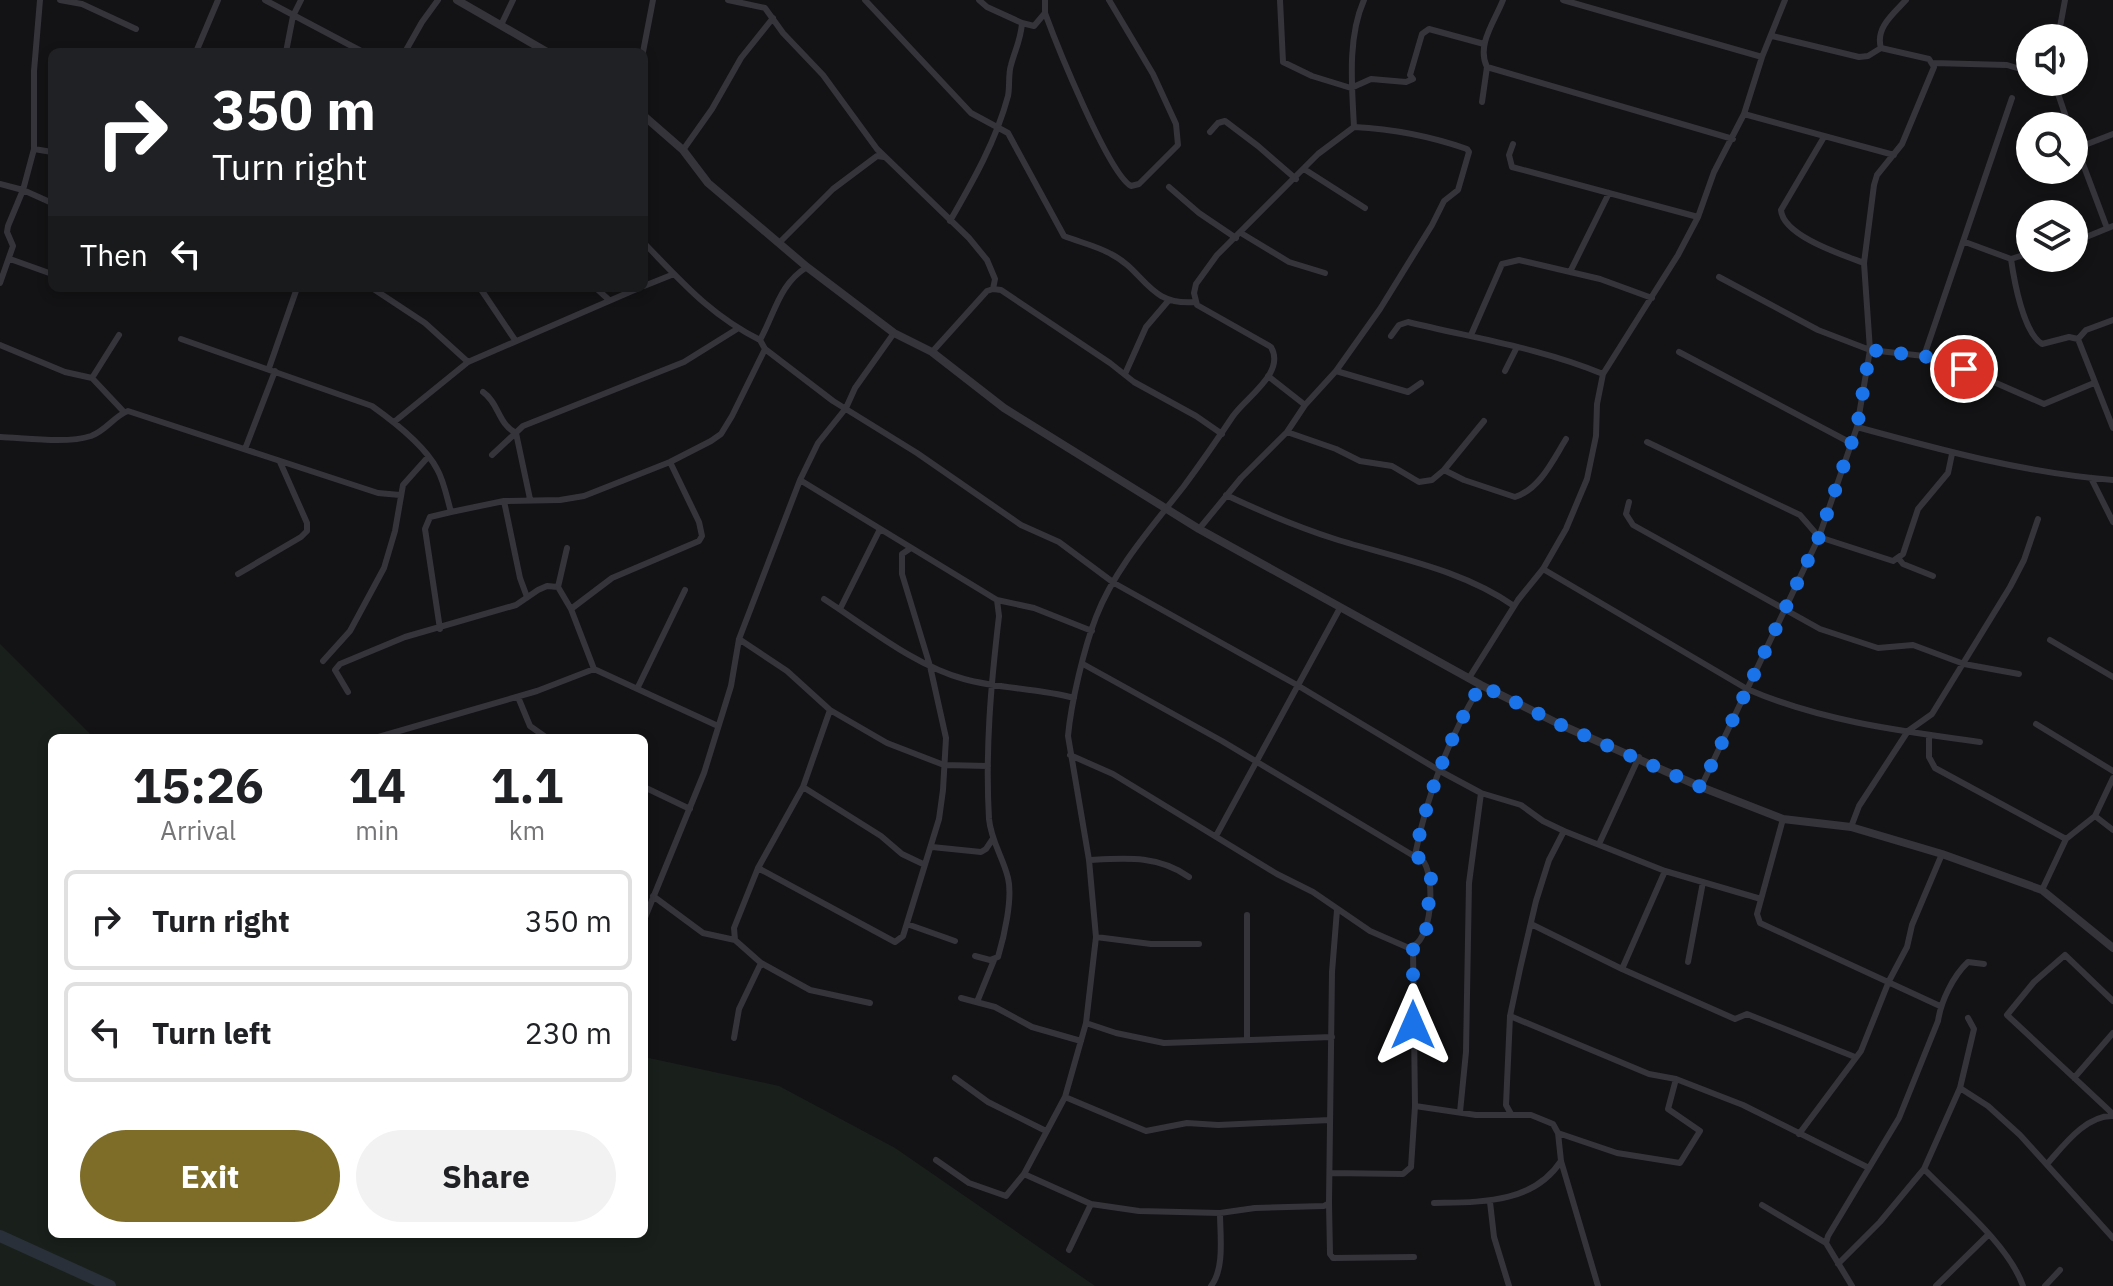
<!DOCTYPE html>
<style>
body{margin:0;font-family:"IBM Plex Sans",sans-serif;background:#f2f2f2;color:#202124;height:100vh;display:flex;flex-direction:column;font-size:30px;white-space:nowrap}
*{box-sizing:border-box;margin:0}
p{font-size:26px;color:#757577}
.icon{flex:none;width:44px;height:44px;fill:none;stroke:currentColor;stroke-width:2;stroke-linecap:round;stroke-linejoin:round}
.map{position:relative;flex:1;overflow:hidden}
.side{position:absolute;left:48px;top:734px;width:600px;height:504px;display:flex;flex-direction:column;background:#fff;border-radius:12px;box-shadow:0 4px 12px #0003}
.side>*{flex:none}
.hud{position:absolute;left:48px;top:48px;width:600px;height:244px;border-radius:12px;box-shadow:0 4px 12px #0003;background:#202124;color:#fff;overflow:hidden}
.tools{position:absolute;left:2016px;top:24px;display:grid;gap:16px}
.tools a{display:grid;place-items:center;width:72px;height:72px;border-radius:50%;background:#fff;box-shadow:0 4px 12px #0003;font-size:40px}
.pin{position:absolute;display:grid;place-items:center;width:68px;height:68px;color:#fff;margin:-34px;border:4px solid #fff;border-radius:50%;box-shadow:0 2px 8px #0007}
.me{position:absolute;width:88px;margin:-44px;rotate:0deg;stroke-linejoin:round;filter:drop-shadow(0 0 6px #0008)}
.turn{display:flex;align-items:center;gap:28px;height:168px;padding:0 32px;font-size:36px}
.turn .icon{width:104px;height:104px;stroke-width:2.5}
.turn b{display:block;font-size:56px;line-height:68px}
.then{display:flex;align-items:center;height:76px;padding:0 32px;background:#0003;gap:16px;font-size:30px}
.eta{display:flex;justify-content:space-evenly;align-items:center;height:136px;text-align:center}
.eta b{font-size:48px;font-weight:700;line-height:56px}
.button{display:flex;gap:16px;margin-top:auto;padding:16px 32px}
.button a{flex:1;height:92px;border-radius:48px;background:#7e6d29;color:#fff;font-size:32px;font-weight:700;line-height:92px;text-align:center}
.button a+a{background:#f2f2f2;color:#202124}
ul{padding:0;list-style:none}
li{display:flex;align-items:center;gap:24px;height:100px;margin:0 16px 12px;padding:0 16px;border:4px solid #e0e0e0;border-radius:12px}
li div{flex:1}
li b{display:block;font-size:30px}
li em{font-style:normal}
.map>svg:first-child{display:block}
.green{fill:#19201b}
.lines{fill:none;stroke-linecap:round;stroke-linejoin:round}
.river{stroke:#2a3039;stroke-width:12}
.minor{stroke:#34343a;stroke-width:6}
.tertiary{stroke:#34343a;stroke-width:8}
.route{stroke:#1a73e8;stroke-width:14;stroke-dasharray:0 25.2}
</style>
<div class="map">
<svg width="2113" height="1286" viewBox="0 0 2113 1286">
<rect width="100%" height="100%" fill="#131315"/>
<path class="green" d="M0,644l94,94h-42v496h592v-177l135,29 116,62 200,138h-1095z"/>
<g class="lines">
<path class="river" d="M0,1236l110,50"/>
<path class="minor" d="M60,0l22,4 54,25
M265,0l98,52
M728,0l37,8 18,25 40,42 54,74 92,89 18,22 8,19 -2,10 8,1 109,73 24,19 62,34 26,18
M865,0l106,113 37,20 56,103c15,6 33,10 47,18 34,17 37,52 84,48
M979,0l8,7 35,16
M1280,0l3,62 29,14 39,12 20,-9 35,3 7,-3 -3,-4 12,-41 7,-5 55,15
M1503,0c-8,21 -27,45 -16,67l246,72
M1563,0l199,57
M1045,13c11,30 63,160 86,173l8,-2 39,-39 -2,-21 -23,-50 -44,-74
M501,25l12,-25
M1772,36l87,21 9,-1 13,-8
M2058,38l7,-38
M1881,48c-6,-20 12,-34 25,-48
M196,52l22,-52
M286,52l7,-36 8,-16
M405,52l17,-30 16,-22
M643,52l10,-52
M1933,63l74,2 23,7
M2054,82l15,44
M1482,102l5,-35
M1744,114l150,41
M1210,132l8,-9 7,-2 33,25 38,33
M1824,137l-43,73c2,26 62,45 83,53
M2074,140l33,88
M1513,144l-4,11 3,12 186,50
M2077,148l36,-14
M34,149l18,3
M683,150l29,-41 29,-51 32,-40
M1304,169l61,39
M0,184l23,6 29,13
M1169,187l30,26 37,25
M950,221c23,-40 46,-80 58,-125 2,-10 0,-21 3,-31 4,-15 10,-26 11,-42l12,3 11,-13v-13
M1241,233l48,29 36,11
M1965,242l46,17 19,-6
M2074,242l39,-16
M644,243c38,39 66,72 116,97
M779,243l54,-54 44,-33 7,1
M10,259l42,15
M2011,259c3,21 12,73 31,85l27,-7 9,2 35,89
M1570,272l39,-79
M1719,277l99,53 52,20 54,6 40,13 80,35 50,-21
M0,283l13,-37 -6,-14 1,-6 15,-36 11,-41v-78l6,-71
M644,286l30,-12
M372,288l53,35 43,39
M480,288l35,52
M596,288l13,12
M1471,335l28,-64 3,-7 17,-4 81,19 52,19
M1391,336l8,-11 9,-3c65,16 133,26 195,52
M181,339l191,67c21,15 53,40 65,63 7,12 10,29 14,43l-21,5 -5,12 15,100
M2078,339l8,-9 27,-10
M0,345l65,27 27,6 32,34
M765,349l68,52 84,52 104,72 38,17 55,41 183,102 143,86 41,22 40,12 22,16 21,10 101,40 96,28
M932,352l55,-61 6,-2
M1679,352l172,91
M1924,356l88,-258
M269,368l28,-80
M1336,371l44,-62 52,-84 12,-24 14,-11 11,-38 -2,-3c-37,-13 -74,-20 -113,-22
M1505,371l12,-24
M1125,374l21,-47 23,-27
M1268,376l37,29
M92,378l27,-43
M483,392c16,11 15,32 33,41l14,66
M394,422l74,-60 171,-74
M1857,427c84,23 168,46 256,53
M1287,432l49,17 24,12 32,5 27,16 13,-2 12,-10 20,10 51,17c25,-8 38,-37 51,-58
M0,437c26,1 67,7 91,-1 16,-6 23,-20 37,-25l250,82 22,2
M1647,442l153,73 19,22 74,24 10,-7 15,-45 30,-36 4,-19
M245,449l30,-78
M492,455l31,-29 161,-64 53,-33
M1444,470l40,-49
M2091,478l22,44
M800,480l197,120 2,16c-8,68 -14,134 -10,203 2,22 14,38 19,59 5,20 -4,59 -10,79l-8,3 -15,-4
M1226,495c36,17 72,32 109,44 61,19 126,30 179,67
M504,501l16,77 7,19
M1629,502l-3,12 7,11 187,104 58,19 35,-3 51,19 55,10
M451,512l53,-11 56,-1 24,-4 86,-34 41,-21 10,-7 11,-18 33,-67 -5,-9c15,-27 19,-56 47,-73
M1199,529l42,-51 46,-46 18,-27 31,-34 72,21 13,-9
M1899,559l4,5 30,12
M1543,569l204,120c74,32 153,42 233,53
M238,574l63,-37 6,-6v-8l-27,-61
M558,587l9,-39
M824,599c42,27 91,67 140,80 36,10 74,9 110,19
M997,600l37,8 58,23
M571,609l41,-31 87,-37 3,-5 -3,-14 -29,-60
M840,609l40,-80
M739,639l48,32 43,39 57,33 57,22 44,1
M2050,640l63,37
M323,661l27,-30 34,-63 11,-37 8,-46 25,-28
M1469,678l49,-78 25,-31 23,-40 21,-50 9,-43 1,-32 6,-30 75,-119 20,-38 16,-45 30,-58 18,-57 23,-57
M638,687l47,-97
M348,692l-13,-22 5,-6 65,-27 111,-32 22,-15 9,-4 11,1 13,22 23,60
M518,697l12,29 17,12
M2036,724l77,47
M1929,735v22l6,11 131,71
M375,738l162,-47 57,-22 124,57
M1070,755l43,19 164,100 36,18 57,39 39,17c24,-6 26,-68 15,-86l-202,-121 -139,-77
M644,787l46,22
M803,787l78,49 21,18 21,10
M1701,787l118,-250 38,-110 13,-77 -6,-87 10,-78 3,-10 25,-31 32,-77 -5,-8 -48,-11
M2095,816l18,14
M1783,819l-26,95 3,9 180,83
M1851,827l8,-21 49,-75 24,-17 78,-127 14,-27 14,-41
M1216,836l124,-228
M1599,844l40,-87
M932,847l49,5 5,-3 6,-9
M1415,855c12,-60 34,-118 66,-170
M1089,860c37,-2 69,-5 100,17
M758,868l137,74 8,-6 36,-117 4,-29 3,-52 -16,-72 -28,-92v-20l9,-6
M2042,890l24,-51 29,-23 18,-38
M653,896l50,37 32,7 26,23 49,27 60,13
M1247,915v124
M644,920l60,-147 27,-87 8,-47 61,-159 18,-37 28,-35 9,-20 39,-55
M907,924l48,17
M1531,924l91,45 113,50 12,-5 108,43
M1096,937l55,7h48
M735,940l-1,-12 24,-60 45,-81 27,-77
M1688,962l15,-80
M1622,969l43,-98
M961,998l34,9 37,20 49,14
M2113,1001l-48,-46 -31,27 -27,33 106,99
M977,1002l17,-42
M1510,1016l139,58 27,5 67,26 124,62
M1086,1023l30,10 48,10 168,-6
M734,1038l5,-29 22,-46
M955,1078l33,24 58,29
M2074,1078l39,-45
M1960,1088l28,18 32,29 93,103
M1065,1097l81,34 41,-8 31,2 112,-5
M1415,1106l61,9h55l22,9 5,9 3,28 37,125
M1460,1112l6,-60 3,-169 12,-90
M1511,1114l-5,-9 4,-89 10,-47 16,-68 13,-41 15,-29
M1558,1133l59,20 63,10 20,-32 -32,-22 8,-30
M1799,1134l62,-83 28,-70 18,-34 5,-22 30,-71
M936,1160l33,23 37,13 18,-22 41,-77 21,-74 10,-86 -7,-77 -21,-124c3,-33 16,-88 28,-119 19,-49 56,-90 88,-131 17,-23 33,-46 49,-70 13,-19 53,-43 38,-69l-74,-42 -3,-12 2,-9 21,-29 101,-101 36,-27c-2,-40 -7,-89 10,-127
M2047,1164c17,-19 39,-49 66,-48
M1924,1169c31,32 85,76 99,117
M1330,1173l73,1 8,-7 4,-61 -2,-158
M1024,1174l67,30 48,7 81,2 35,-5 69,-2 5,-3 3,-231 5,-62
M1490,1202l4,35 15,49
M1329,1203l1,51 3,4 81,-1
M1434,1203c46,-1 99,1 127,-42
M1762,1205l64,38
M1069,1250l22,-46
M1838,1264l42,-42 44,-53 36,-81 14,-59 -6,-11
M1211,1286c14,-18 9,-51 9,-73
M1852,1286l-26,-43 2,-7 71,-118 39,-97c3,-20 15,-45 30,-59l16,2
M1936,1286l52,-51
M2045,1286l15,-16"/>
<path class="tertiary" d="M457,0l90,52
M644,116l39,34 25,33 99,84 87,66 38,19 72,56 195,121 282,156 80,40 140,62 82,32 68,8 91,27 100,36 71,58"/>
</g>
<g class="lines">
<path class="route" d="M1413,1025v-77l6,-5 7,-12 5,-53 -7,-16 -9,-7c12,-59 34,-118 66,-170l80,40 140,62 118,-250 38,-110 13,-77 54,6 40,13"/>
</g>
</svg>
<div class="tools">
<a><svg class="icon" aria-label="sound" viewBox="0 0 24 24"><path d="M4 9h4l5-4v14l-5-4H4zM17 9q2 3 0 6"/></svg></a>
<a><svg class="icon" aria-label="search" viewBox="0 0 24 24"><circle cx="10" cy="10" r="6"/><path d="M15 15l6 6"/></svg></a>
<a><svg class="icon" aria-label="layers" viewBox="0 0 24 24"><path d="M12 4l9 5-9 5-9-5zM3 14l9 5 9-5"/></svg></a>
</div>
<div class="pin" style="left:1964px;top:369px;background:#d93025"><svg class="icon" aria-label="arrive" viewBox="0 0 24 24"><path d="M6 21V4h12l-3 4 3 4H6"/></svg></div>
<svg class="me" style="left:1413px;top:1025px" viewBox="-20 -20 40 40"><path d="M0-17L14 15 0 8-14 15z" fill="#1a73e8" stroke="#fff" stroke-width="4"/></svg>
<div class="hud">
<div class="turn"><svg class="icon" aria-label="right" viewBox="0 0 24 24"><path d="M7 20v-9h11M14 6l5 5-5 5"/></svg><div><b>350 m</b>Turn right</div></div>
<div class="then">Then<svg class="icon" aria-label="left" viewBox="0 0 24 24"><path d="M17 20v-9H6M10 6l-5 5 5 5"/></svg></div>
</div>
<section class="side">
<div class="eta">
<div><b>15:26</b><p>Arrival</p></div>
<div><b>14</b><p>min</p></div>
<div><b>1.1</b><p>km</p></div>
</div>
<ul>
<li><svg class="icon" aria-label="right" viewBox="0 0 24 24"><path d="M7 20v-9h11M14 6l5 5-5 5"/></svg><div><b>Turn right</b></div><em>350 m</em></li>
<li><svg class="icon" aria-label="left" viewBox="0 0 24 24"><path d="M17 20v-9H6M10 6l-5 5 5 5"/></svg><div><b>Turn left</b></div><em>230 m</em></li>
</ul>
<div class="button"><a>Exit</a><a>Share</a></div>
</section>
</div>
